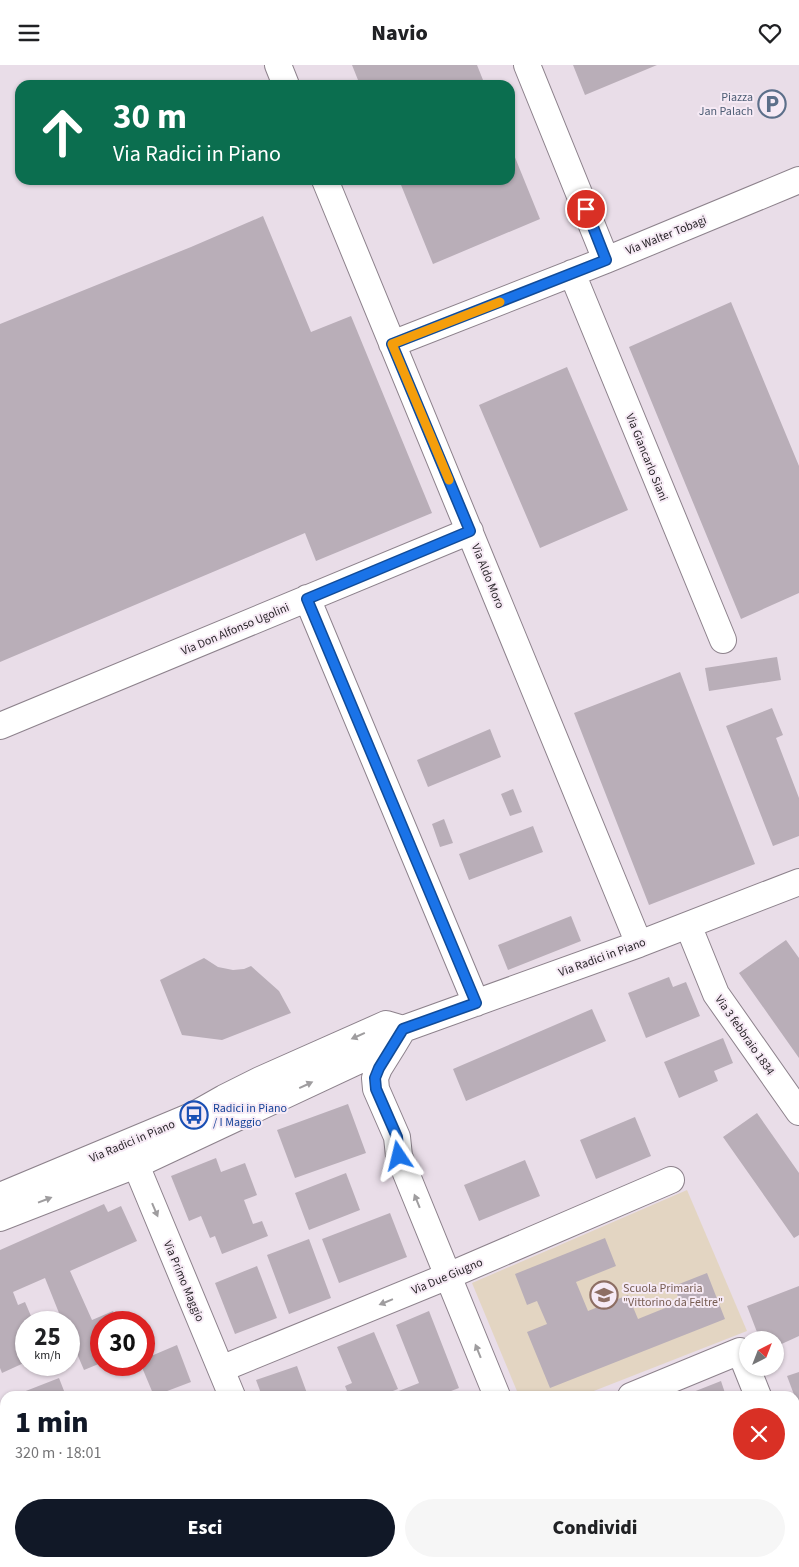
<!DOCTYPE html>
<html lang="it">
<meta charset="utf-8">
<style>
body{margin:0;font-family:"Source Sans 3",sans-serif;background:#f6f6f6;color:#202124;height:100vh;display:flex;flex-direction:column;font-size:19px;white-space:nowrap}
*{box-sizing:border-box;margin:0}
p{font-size:16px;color:#757577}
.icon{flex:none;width:28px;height:28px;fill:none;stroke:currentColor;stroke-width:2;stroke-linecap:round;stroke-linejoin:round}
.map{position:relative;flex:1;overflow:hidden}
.panel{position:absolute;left:0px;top:1326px;width:800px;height:176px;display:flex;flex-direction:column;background:#fff;border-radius:15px 15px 0 0;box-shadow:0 1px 4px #0004}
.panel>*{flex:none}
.guide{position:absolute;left:15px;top:15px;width:500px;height:105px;border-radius:15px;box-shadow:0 1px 4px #0004;background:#0b6e4f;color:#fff;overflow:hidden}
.needle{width:32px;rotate:42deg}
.buttons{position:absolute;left:739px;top:1266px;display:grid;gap:10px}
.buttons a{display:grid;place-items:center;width:45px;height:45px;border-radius:50%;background:#fff;box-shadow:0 1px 4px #0004;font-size:25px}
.speed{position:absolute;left:15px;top:1246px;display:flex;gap:10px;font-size:25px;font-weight:700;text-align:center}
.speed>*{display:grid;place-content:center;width:65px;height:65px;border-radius:50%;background:#fff;box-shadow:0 1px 4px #0004;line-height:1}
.speed small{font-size:12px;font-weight:400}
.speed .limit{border:8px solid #d22;background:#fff;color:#111}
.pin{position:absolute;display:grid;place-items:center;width:42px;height:42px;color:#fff;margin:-21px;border:2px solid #fff;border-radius:50%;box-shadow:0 1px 5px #0007}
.me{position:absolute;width:55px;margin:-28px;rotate:350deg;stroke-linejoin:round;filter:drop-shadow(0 0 4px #0008)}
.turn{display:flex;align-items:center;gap:18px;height:105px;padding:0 15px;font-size:22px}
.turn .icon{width:65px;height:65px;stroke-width:2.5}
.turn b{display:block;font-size:35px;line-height:42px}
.round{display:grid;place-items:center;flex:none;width:52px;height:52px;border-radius:26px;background:#f6f6f6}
.overview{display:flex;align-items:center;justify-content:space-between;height:85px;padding:0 15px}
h1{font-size:30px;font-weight:800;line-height:38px;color:#111827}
.cta{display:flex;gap:10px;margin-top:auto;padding:10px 15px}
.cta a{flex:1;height:58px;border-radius:30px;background:#111827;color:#fff;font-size:20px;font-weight:800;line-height:58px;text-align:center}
.cta a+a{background:#f6f6f6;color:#202124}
header{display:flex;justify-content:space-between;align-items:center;height:65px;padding:0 15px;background:#fff;font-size:22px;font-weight:800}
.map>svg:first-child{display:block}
.education{fill:#e3d5c2}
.building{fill:#b9aeb8}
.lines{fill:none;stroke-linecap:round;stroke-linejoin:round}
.minor-casing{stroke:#8d828c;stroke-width:28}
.minor{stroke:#fff;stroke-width:26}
.oneway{fill:#9f9d9f}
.route-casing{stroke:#114b97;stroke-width:12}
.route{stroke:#1a73e8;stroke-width:9}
.slow{stroke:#f59e0b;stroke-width:9}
.labels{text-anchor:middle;stroke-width:4;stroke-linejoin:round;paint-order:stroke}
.service-label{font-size:12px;fill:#4e5e75;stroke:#f6eaf5;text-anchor:end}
.street-label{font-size:12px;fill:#2a262a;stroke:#f6eaf5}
.transit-label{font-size:12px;fill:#164399;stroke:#f6eaf5;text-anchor:start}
.education-label{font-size:12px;fill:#785e54;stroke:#f6eaf5;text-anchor:start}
</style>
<header><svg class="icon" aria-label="menu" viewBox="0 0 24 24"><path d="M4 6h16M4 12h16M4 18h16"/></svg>Navio<svg class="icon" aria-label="heart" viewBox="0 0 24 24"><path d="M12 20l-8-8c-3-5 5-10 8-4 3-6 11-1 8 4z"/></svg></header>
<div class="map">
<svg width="799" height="1502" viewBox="0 0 799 1502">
<rect width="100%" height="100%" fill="#e9dde8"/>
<path class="education" d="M687,1125l60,141 -166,65h-62l-47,-113z"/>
<path class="building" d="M352,0h125l8,20h-125z
M573,0h84l-72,30z
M510,80l30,74 -107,45 -34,-84h111z
M263,151l48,116 40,-16 81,197 -116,48 -11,-28 -305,129v-338l191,-77z
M731,237l68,164v127l-58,26 -112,-272z
M567,302l61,143 -88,38 -61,-143z
M777,592l4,23 -72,11 -4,-23z
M680,607l75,192 -106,41 -75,-192z
M772,643l11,27 -7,3 23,60v38l-26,10 -47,-120z
M490,664l11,28 -73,30 -11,-27z
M513,724l9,23 -12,4 -9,-22z
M444,754l9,24 -13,4 -8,-23z
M533,761l10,26 -74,28 -10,-26z
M571,851l10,25 -73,29 -10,-25z
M786,875l13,18v100l-60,-85z
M204,893l14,9 15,3 11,-1 7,-3 28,25 12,22 -69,27 -40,-5 -22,-55z
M669,912l4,10 13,-5 14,34 -54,22 -18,-45z
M592,944l14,32 -140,60 -13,-32z
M723,973l10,25 -19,8 4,10 -39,17 -15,-36z
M348,1039l18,49 -71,25 -18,-48z
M757,1048l42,60v62l-5,3 -71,-101z
M635,1052l16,39 -55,23 -16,-39z
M216,1093l5,14 24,-9 12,32 -13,5 9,24 9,-3 6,15 -46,18 -7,-18 -5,2 -9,-22 -12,5 -18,-45z
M525,1095l15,36 -61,25 -15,-36z
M346,1108l14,37 -51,20 -14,-37z
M104,1139l4,8 13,-6 16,35 -67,30 22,49 21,-9 5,12h-17v40l-17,7 -15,-35v-12h-6l-18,-45 -32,14 5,13 7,-3 9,21h-8v39l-24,11 -2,-5v-118z
M390,1148l17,44 -68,26 -17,-44z
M605,1173l11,28 -40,16 12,29 40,-16 10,24 42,-17 -6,-16 33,-13 18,46 -175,69 -23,-56 20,-8 -10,-23 -10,4 -12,-31z
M309,1174l22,59 -42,16 -22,-59z
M257,1201l20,52 -42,16 -20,-51z
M799,1221v50l-24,11v-7h-15l-13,-34z
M429,1246l30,77 -21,8h-52l33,-13 -23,-58z
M374,1267l24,57 -18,7h-31l-4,-10 7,-3 -15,-36z
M177,1280l14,37 -37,14 -13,-31h3v-6z
M297,1301l11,30h-46l-6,-16z
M799,1307v36l-12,-32z
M59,1313l7,18h-53z
M721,1316l5,15h-43z
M195,1326l2,5h-14z
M78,1498h48l2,4h-48z
M161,1498h65l-11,4h-52z
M327,1498h118l2,4h-119z
M474,1498h27l2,4h-30l-1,-3z
M596,1498h54l2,4h-54z
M777,1498h14l2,4h-27z"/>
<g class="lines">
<g class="minor-casing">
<path id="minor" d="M278,0l8,20
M527,0l79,195
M325,115l314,764
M572,208l151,367
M392,279l214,-84 193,-80
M307,533l169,405
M0,661l470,-195
M688,860l28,69 83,118
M394,979l-15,24 -4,10 1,11 21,48 2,19 98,240
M140,1086l-4,2v12l96,231
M0,1131l194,-81 30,-17 36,-18 126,-56 17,5 236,-85 160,-62
M0,1153l136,-53 258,-121 9,-15
M221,1304l227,-93 223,-96
M631,1331l109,-45 18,45
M0,1414l5,12
M795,1426l4,10
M795,1463l4,-2
M0,1481l5,-3
M35,1498l2,4
M299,1498l2,4
M565,1498l2,4
M700,1502l11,-4"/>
</g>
<use href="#minor" class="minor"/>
</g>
<defs><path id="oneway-solid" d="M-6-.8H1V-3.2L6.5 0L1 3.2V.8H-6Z" transform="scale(1.25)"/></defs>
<g class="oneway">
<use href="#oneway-solid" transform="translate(358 971) rotate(156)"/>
<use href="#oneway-solid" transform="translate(306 1020) rotate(-25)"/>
<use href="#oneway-solid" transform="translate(45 1135) rotate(-21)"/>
<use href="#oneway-solid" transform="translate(417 1136) rotate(-112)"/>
<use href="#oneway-solid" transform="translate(155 1145) rotate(67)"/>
<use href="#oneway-solid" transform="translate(386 1237) rotate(158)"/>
<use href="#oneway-solid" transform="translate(478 1286) rotate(-112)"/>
</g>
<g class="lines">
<g class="route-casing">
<path id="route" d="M399,1091l-2,-19 -21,-48 -1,-11 4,-10 24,-39 73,-26 -169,-404 163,-68 -78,-187 214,-84 -20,-51"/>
</g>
<use href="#route" class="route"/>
<path class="slow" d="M449,415l-57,-136 108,-42"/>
</g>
<defs>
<g id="parking-ring" transform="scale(1.4375)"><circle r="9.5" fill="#f6eaf5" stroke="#5c6f8a" stroke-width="1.5"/><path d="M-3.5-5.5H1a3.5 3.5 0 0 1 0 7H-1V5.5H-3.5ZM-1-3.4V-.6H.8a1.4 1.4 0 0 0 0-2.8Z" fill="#5c6f8a"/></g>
<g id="bus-ring" transform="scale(1.4375)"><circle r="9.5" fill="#f6eaf5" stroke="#1a4fb4" stroke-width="1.5"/><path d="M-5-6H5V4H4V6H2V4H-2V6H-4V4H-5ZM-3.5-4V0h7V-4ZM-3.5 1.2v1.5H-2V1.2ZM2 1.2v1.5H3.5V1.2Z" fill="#1a4fb4"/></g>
<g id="school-ring" transform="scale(1.4375)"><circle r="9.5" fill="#f6eaf5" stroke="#8d6e63" stroke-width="1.5"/><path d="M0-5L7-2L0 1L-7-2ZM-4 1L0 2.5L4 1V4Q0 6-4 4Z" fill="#8d6e63"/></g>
</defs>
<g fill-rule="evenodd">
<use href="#parking-ring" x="772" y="39"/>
<use href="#bus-ring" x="194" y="1050"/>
<use href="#school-ring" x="604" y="1230"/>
</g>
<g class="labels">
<g class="service-label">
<text x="753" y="36">Piazza<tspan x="753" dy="14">Jan Palach</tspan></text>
</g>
<g class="street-label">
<text transform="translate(666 170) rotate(-22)" y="4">Via Walter Tobagi</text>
<text transform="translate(647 392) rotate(68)" y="4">Via Giancarlo Siani</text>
<text transform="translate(488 511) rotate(68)" y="4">Via Aldo Moro</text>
<text transform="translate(235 564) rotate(-23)" y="4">Via Don Alfonso Ugolini</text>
<text transform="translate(602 892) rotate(-20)" y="4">Via Radici in Piano</text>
<text transform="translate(745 970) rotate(55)" y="4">Via 3 febbraio 1834</text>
<text transform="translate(132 1076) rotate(-23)" y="4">Via Radici in Piano</text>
<text transform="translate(447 1211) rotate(-23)" y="4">Via Due Giugno</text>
<text transform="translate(184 1216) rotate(67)" y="4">Via Primo Maggio</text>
</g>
<g class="transit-label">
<text x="213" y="1047">Radici in Piano<tspan x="213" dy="14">/ I Maggio</tspan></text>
</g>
<g class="education-label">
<text x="623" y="1227">Scuola Primaria<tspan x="623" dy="14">"Vittorino da Feltre"</tspan></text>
</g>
</g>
</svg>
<div class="buttons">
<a><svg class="needle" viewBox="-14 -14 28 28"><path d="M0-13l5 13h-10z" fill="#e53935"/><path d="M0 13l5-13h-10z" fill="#757577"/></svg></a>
</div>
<div class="speed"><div>25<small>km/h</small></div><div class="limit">30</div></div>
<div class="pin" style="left:586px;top:144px;background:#d93025"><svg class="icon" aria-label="arrive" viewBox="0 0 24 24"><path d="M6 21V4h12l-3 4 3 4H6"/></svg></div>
<svg class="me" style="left:399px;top:1091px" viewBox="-20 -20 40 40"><path d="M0-17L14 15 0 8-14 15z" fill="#1a73e8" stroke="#fff" stroke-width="4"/></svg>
<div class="guide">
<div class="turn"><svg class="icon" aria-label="ahead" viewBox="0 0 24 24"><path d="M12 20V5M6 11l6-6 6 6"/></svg><div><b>30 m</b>Via Radici in Piano</div></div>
</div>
<section class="panel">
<div class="overview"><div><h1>1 min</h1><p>320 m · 18:01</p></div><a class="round" style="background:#d93025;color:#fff"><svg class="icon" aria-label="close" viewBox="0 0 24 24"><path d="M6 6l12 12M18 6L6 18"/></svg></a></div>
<div class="cta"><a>Esci</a><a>Condividi</a></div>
</section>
</div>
